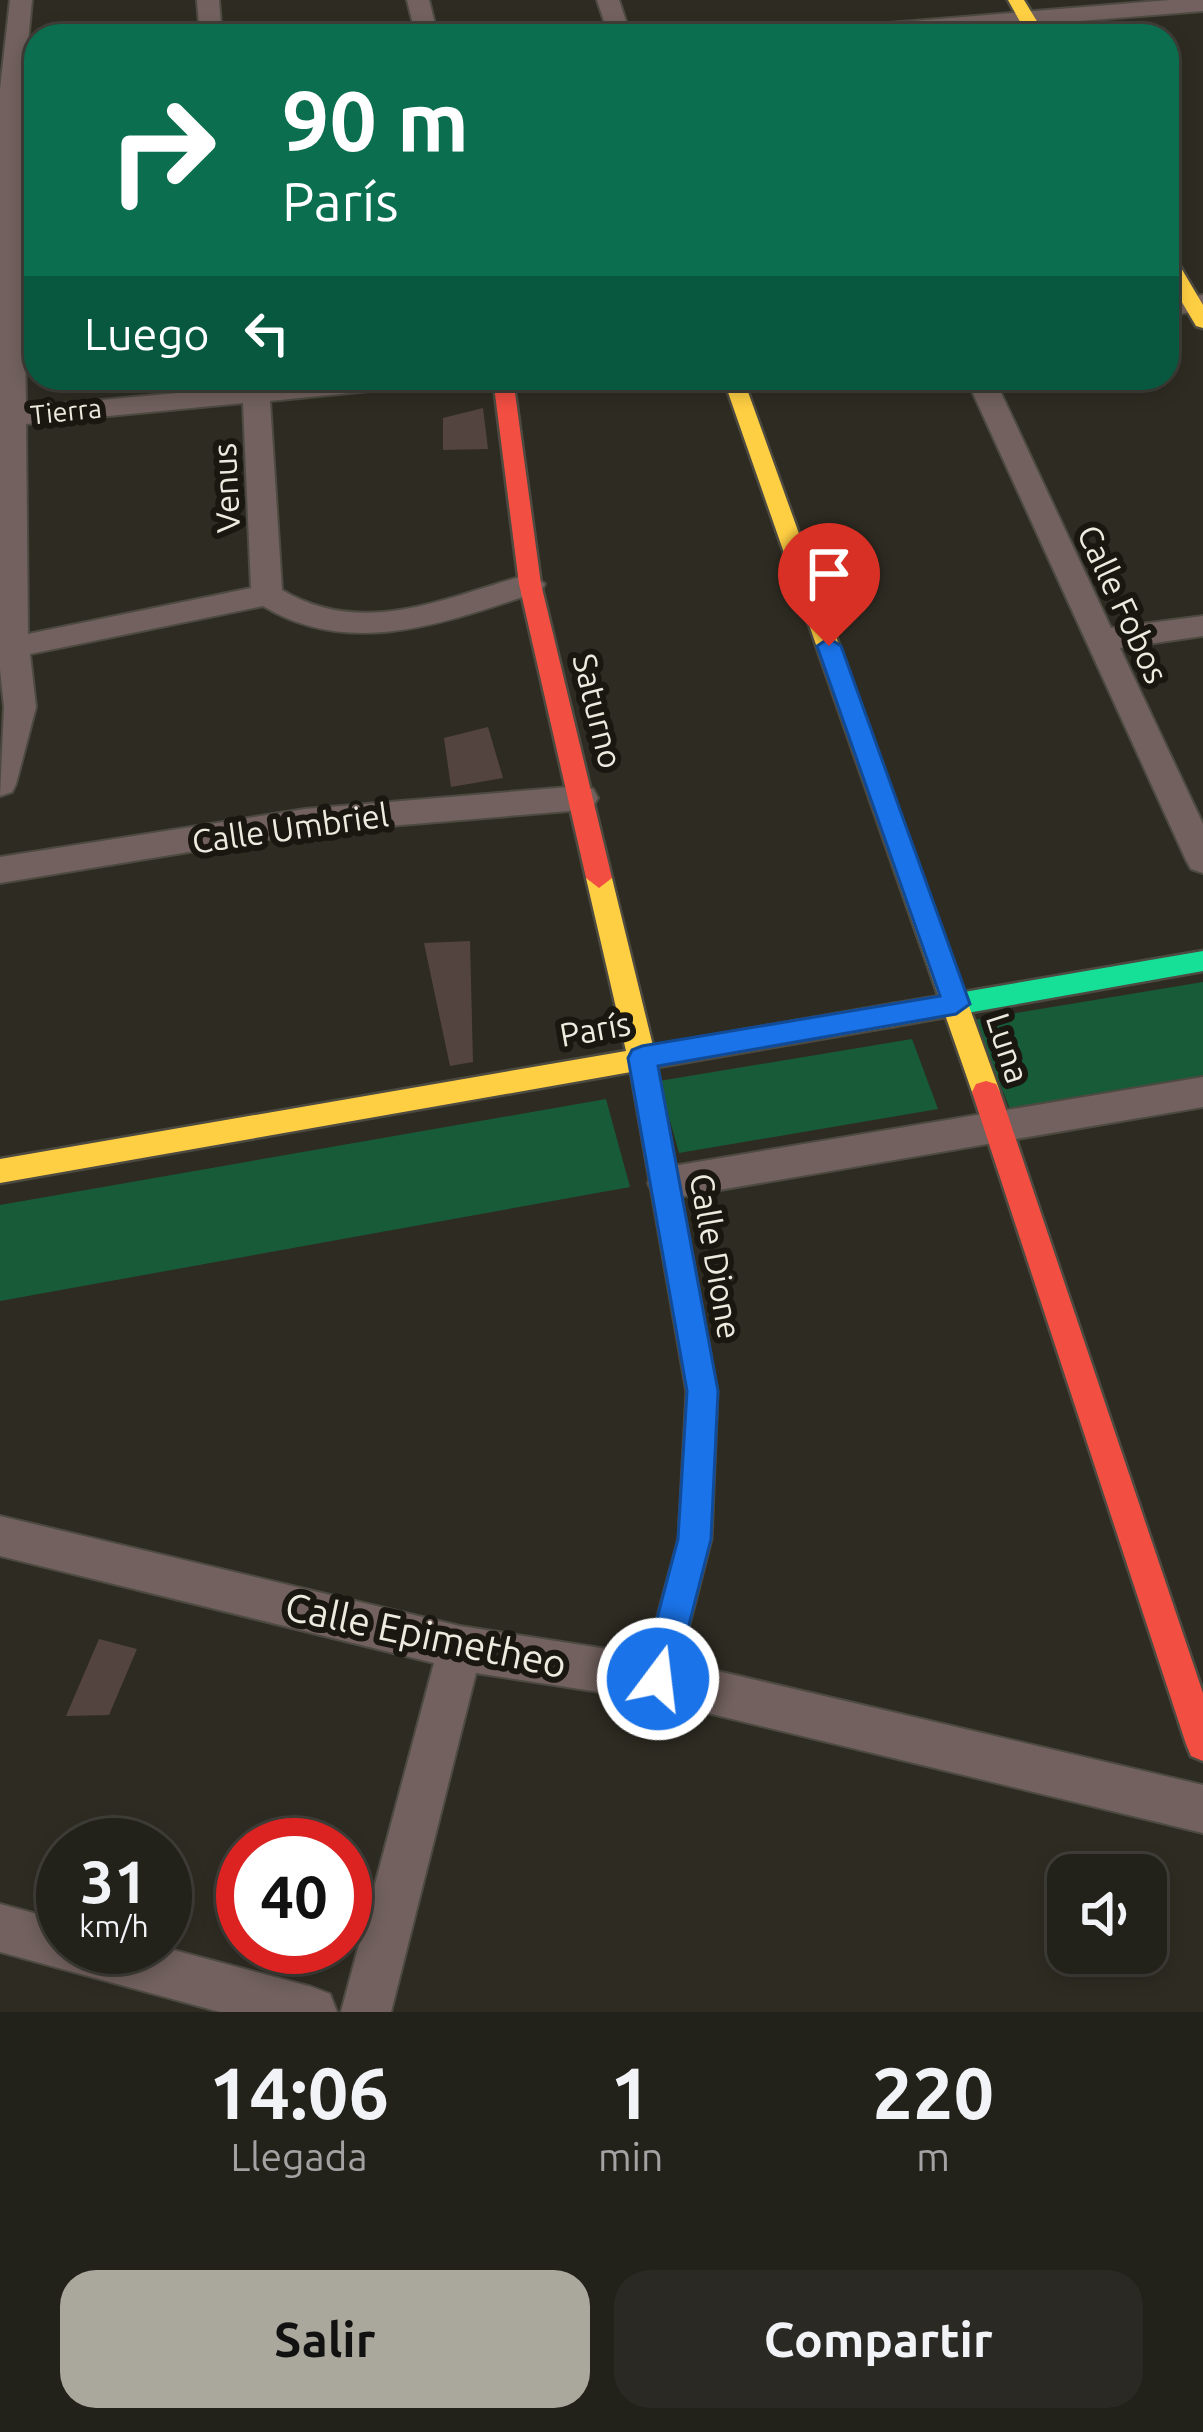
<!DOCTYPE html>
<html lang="es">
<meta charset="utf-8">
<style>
body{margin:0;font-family:Ubuntu,sans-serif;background:#2a2923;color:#f1f3f6;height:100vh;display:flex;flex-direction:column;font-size:45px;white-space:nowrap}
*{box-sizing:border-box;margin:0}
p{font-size:39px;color:#a2a3a2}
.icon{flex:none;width:66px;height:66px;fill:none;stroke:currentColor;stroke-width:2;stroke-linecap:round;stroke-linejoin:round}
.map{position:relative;height:2012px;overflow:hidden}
.panel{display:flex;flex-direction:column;background:#22211a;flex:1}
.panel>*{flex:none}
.hud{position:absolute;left:24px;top:24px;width:1155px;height:366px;border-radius:36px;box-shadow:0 6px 18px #0003,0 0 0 3px #3f3e39;background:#0b6e4f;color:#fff;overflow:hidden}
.controls{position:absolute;left:1047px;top:1854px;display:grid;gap:24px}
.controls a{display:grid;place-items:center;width:120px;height:120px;border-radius:24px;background:#22211a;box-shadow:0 6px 18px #0003,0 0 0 3px #3f3e39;font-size:60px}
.speed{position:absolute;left:36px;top:1818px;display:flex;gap:24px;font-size:60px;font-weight:700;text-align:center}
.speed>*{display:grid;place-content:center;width:156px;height:156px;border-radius:50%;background:#22211a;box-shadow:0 6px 18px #0003,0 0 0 3px #3f3e39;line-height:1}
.speed small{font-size:30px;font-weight:400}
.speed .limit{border:18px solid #d22;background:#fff;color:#111}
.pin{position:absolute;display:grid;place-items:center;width:102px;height:102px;color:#fff;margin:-123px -51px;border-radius:50% 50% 50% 0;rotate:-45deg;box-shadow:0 0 12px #0007}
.pin .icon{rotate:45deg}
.me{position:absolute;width:132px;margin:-66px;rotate:15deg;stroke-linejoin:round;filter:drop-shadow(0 0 9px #0008)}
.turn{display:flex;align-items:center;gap:42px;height:252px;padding:0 60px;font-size:54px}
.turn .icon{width:156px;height:156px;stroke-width:2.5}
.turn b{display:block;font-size:84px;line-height:102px}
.then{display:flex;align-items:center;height:114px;padding:0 60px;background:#0003;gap:24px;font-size:45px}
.eta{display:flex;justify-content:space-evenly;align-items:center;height:204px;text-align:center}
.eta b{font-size:72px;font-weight:600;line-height:84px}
.cta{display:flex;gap:24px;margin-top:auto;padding:24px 60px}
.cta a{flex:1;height:138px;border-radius:36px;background:#aaa89d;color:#111;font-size:48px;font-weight:600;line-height:138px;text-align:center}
.cta a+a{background:#2a2923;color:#f1f3f6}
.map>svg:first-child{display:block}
.green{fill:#185b39}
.building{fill:#54443f}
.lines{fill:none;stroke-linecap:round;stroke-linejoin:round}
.street-casing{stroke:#4c4a41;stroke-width:4}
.fast-casing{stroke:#4c4a41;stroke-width:5}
.slow-casing{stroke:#4c4a41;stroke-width:5}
.jam-casing{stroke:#4c4a41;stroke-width:5}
.street{fill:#72615e;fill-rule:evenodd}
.fast{fill:#16e098;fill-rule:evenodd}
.slow{fill:#ffcf43;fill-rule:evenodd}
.jam{fill:#f24e42;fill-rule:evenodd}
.route{fill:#1a73e8;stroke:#114b97;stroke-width:3}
.labels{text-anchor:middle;stroke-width:12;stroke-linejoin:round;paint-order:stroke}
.far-street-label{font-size:27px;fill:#edebdf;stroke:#19170f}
.street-label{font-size:33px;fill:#edebdf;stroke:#19170f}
.near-street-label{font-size:39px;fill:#edebdf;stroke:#19170f}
</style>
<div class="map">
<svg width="1203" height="2012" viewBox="0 0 1203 2012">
<rect width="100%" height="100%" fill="#2e2c22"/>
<path class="green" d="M1203,982v95l-193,32 -36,-89z
M912,1039l26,70 -259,44 -20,-72z
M606,1099l24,88 -630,114v-96z"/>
<path class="building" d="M483,408l5,41 -45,1v-32z
M488,727l15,51 -52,9 -7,-49z
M470,941l3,121 -23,4 -26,-123z
M99,1639l38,10 -28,66 -43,1z"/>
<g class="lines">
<g class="street-casing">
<path id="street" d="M10,0h22l-10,106 4,301 216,-20 -1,-9h28v6l63,-6h101l-14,8 -149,15 12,189c82,49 164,7 248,-16l15,10 -4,7c-93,30 -188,69 -278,15l-233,48 6,53 -20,77 -4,8 -12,4 4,-89 -4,-38v-580zM243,403l8,185 -223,46 -2,-210z
M197,0h22l3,36h-22z
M407,0h22l9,36h-22z
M597,0h22l12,36h-22z
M1170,0h33v11l-306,25h-93l11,-7z
M1203,295v16l-36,4v-16z
M966,378h28l117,250 92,-12v20l-83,12 83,176v49l-12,-4 -5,-9z
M581,786l12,3 5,9 -5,9 -12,3 -276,23 -305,50v-26l305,-48z
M1203,1077v30l-536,92 -14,-5 -5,-11 5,-11 14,-5z
M0,1516l460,110 198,31 545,128v48l-545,-132 -182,-28 -85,339h-50l93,-349 -434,-107z
M0,1904l63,17v26h99l150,40 18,7 7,18h-117l-220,-60z"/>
</g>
<g class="fast-casing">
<path id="fast" d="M1203,951v20l-309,55 -10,-3 -4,-8 4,-8 10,-3z"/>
</g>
<g class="slow-casing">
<path id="slow" d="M1008,0h16l22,36h-18z
M1167,254l7,2 29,49v23l-7,-2 -29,-49z
M723,378h20l257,714 -4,8h-20l-4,-8z
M599,868l13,10 41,168 241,-42 10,3 4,8 -4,8 -10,3 -237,41 60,325 -6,147 -36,140 -5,12 -12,5 -12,-5 -5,-12 38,-140 8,-147 -56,-320 -631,111v-24l626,-108 -40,-173z"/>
</g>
<g class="jam-casing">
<path id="jam" d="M493,378h20l28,206 71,294 -13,10 -13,-10 -67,-294z
M986,1081l10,3 4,8 203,601v68l-12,-5 -5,-12 -214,-652 4,-8z"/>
</g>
<use href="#street" class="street"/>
<use href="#fast" class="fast"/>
<use href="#slow" class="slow"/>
<use href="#jam" class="jam"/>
</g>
<path class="route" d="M829,638l12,8 129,358 -14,10 -298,52 60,325 -7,148 -36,140 -5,12 -12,5 -12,-5 -5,-12 37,-140 9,-148 -59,-333 4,-8 10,-4 298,-50 -123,-350z"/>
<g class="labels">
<g class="far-street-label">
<text transform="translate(66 412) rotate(-6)" y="9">Tierra</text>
</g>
<g class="street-label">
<text transform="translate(226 488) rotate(-93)" y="12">Venus</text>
<text transform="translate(1123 604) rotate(65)" y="12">Calle Fobos</text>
<text transform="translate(598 711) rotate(76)" y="12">Saturno</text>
<text transform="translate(290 828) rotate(-8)" y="12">Calle Umbriel</text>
<text transform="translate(595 1029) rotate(-10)" y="12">París</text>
<text transform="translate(1008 1048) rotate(72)" y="12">Luna</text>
<text transform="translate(716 1256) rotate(80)" y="12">Calle Dione</text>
</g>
<g class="near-street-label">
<text transform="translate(426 1635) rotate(12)" y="14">Calle Epimetheo</text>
</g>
</g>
</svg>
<div class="controls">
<a><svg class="icon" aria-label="sound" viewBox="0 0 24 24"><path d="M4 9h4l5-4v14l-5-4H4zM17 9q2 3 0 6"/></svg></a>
</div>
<div class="speed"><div>31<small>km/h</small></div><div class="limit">40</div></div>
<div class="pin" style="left:829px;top:646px;background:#d93025"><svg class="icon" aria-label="arrive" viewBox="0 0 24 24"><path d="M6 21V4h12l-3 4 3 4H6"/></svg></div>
<svg class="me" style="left:658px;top:1679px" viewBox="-20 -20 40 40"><circle r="17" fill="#1a73e8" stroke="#fff" stroke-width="3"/><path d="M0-11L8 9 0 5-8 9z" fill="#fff"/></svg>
<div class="hud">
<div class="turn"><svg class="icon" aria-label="right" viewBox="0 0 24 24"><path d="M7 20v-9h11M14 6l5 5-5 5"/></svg><div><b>90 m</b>París</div></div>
<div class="then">Luego<svg class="icon" aria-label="left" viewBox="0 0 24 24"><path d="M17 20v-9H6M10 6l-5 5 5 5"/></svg></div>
</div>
</div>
<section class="panel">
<div class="eta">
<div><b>14:06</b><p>Llegada</p></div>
<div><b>1</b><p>min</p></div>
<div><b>220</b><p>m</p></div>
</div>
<div class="cta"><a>Salir</a><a>Compartir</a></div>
</section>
